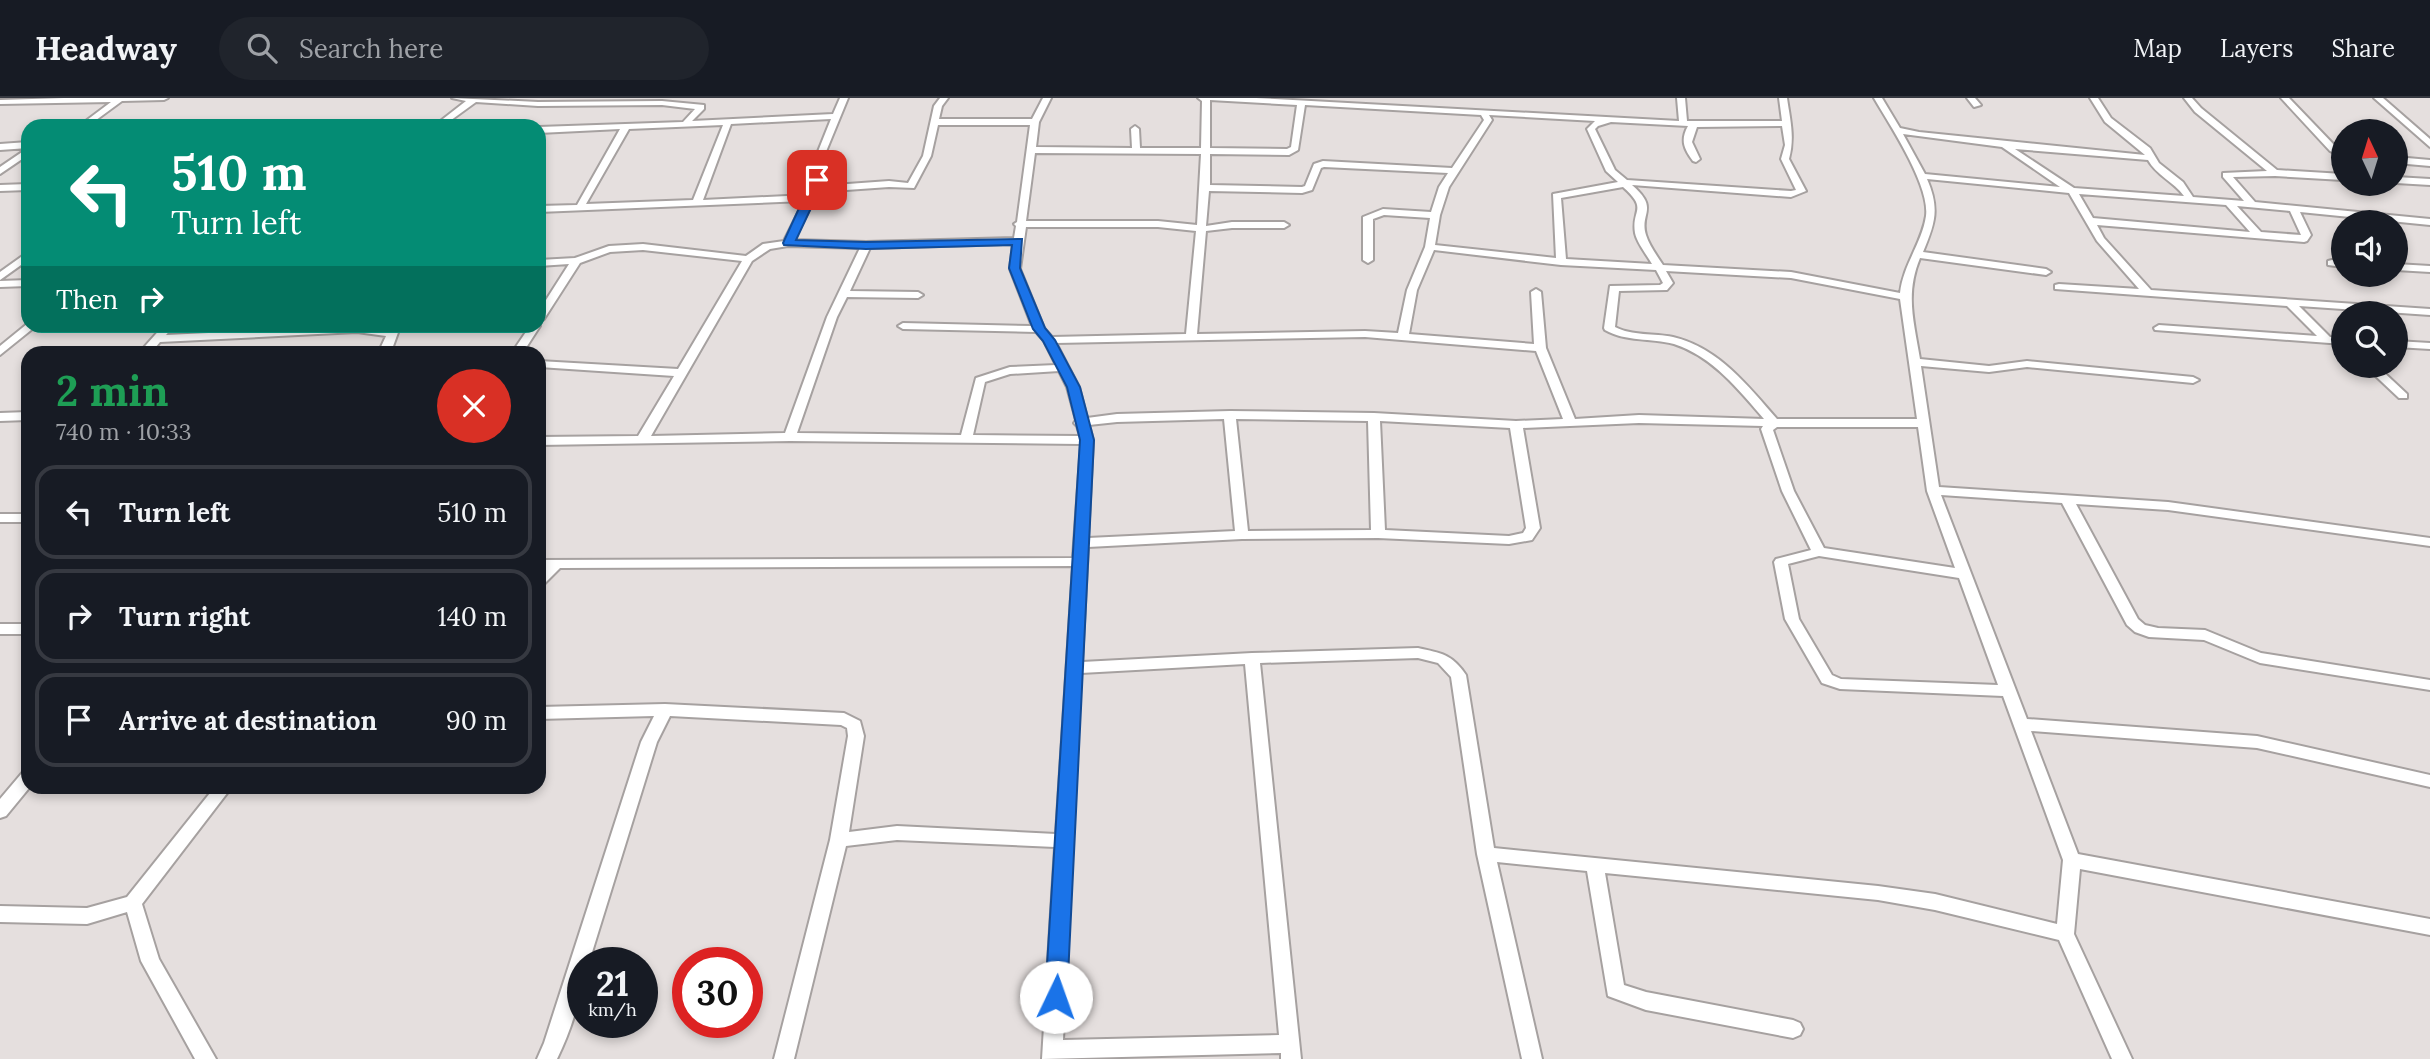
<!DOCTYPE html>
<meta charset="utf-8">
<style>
body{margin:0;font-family:Lora,serif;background:#20242c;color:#f1f3f6;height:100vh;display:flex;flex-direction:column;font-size:26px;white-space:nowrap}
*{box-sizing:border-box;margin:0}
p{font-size:23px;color:#9ea1a6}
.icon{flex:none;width:38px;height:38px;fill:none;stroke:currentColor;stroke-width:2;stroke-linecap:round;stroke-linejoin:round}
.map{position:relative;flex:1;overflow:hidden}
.panel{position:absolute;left:21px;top:248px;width:525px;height:448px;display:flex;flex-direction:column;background:#171b24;border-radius:21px;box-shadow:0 4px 10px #0003}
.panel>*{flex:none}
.top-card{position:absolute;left:21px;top:21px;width:525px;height:214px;border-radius:21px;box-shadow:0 4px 10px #0003;background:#048c74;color:#fff;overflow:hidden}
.needle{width:46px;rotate:356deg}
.controls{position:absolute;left:2331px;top:21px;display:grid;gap:14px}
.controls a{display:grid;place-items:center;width:77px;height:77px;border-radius:50%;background:#171b24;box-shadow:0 4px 10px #0003;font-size:35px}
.speed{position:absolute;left:567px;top:849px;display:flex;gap:14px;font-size:35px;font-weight:700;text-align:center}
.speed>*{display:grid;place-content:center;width:91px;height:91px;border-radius:50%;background:#171b24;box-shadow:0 4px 10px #0003;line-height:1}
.speed small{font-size:18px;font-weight:400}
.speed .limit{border:10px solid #d22;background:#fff;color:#111}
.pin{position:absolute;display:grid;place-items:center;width:60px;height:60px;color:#fff;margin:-30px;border-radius:14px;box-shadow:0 4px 10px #0006}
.me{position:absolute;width:77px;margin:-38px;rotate:3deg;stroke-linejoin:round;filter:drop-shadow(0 0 5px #0008)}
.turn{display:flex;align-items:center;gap:24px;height:147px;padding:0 35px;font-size:32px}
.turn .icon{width:91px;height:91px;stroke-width:2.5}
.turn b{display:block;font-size:49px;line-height:60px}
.then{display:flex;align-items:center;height:66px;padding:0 35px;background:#0003;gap:14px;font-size:26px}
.round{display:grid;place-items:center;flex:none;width:74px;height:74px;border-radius:37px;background:#20242c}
.summary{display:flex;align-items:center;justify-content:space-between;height:119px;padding:0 35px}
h1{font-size:42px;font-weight:700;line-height:52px;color:#1e9e55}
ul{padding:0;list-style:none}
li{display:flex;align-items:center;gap:21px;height:94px;margin:0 14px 10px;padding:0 21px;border:4px solid #363941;border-radius:21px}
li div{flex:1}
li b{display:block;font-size:26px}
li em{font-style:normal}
header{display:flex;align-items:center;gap:42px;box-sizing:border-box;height:98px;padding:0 35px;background:#171b24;border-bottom:2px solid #363941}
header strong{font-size:33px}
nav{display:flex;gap:38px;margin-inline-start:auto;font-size:24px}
.search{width:490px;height:63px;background:#20242c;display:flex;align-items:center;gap:18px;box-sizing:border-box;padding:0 24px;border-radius:38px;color:#9ea1a6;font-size:26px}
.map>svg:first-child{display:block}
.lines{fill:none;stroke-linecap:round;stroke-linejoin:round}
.street-casing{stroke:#a6a1a0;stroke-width:4}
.street{fill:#fff;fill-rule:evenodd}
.route{fill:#1a73e8;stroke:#114b97;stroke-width:2}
</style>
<header>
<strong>Headway</strong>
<div class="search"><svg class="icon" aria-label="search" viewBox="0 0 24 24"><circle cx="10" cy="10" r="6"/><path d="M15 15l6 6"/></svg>Search here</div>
<nav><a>Map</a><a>Layers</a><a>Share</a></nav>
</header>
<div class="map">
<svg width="2430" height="961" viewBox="0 0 2430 961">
<rect width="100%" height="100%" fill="#e5dfde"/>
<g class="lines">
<g class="street-casing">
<path id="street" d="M64,0h104l-4,2 -42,1 -34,25h-9l32,-24 -111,2v-4z
M452,0l86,4 124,-1 42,4v4l-12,12 141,-7 7,-16h8l-23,56 -5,32 69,-5 19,2 15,-27 11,-50 6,-8h8l-6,8 -3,13h93l11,-21h8l-12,24 -3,25 96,1 -1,-19 4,-3 4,3 1,19h61l1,-47 -4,-3h58l423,23 -2,-23h8l2,23h95l-3,-23h8c3,21 8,39 2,61l17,32 -15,6 -159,-12c28,24 7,28 14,50 3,10 11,21 17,30l128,7 109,21c3,-28 22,-50 26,-77 4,-31 -37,-92 -52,-118h8l18,30 19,4 226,23 -40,-33 -15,-24h8l13,20 39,30 9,15 24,19 10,15 51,4 -21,-24v-4l44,-2 -72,-59 -11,-14h8l9,10 76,62 66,4v6l-68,-4 -42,1 22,25 175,17v6l-130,-13 11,23 -4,6 -3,1 -207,-17 7,13 47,52 279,19v6l-131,-9 31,31 13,1v6l-188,-14 -1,-2 5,-3 158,11 -30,-30 -232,-17v-4l4,-1 80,5 -42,-48 -28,-48 -142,-14c13,30 8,44 -4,73l123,17 5,3 -5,3 -126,-17c-15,36 -6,64 0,101l69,7 38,-5 166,16 6,3 -6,3 -166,-16 -38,5 -68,-6 18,121 229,15 262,36v8l-262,-36 -92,-6 62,115 7,6 13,3 47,2 56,23 169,27v10l-170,-27 -56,-23 -55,-3 -14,-5 -8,-7 -65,-122 -121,-8 86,224 230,17 173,39v12l-173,-39 -226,-17 47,123 352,65v16l-350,-66 -6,65 58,125h-20l-53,-119 -124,-30 -57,-10 -273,-27 19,112 22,7 147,28 7,3 3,6 -3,6 -7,3 -147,-28 -38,-14 -21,-125 -90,-9 45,197h-20l-45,-205 -26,-177 -13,-14 -20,-5 -158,5 41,396h-20v-6l-239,6 13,-212 -158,-7 -51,6 -52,213h-20l56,-219 18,-104 -1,-8 -6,-3 -171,-9 -13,26 -68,220h-6c0,33 -12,68 -26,97h-20l7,-16 97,-301 13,-26 -115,3v-12l126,-3 179,9 16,8 4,15 -15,96 48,-6 159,8 17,-268 -513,2 -16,16 -5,2v-13l4,-5h-4v-8l534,-2 8,-114 -291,-3 -251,4v-8l99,-1 36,-60 -135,-9v-6l139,8 64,-108 -99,-11 -33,2 -30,11 -36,56 -5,3v-11l30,-47 -30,2v-6l36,-2 34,-12 34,-2 103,12 17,-12 21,-3 20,-40 -265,11v-6l38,-1 43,-76 -81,4v-6l144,-5 12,-13 -33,-4 -124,1 -62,-4 -33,24h-9l32,-25zM1210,2l87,5 -6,42 -4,2 -77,-1zM1305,7l176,10 3,5 -32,48 -129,-7 -9,3 -9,22 -3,1 -92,-2v-31l79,1 9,-5zM1489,17l106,6 -8,8 19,42 12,11 -65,12 3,64 -121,-13 5,-30 9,-28 43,-67zM831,21l-14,35 -10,41 -104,5 28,-76zM1611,24l77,4c-8,14 -4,23 5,35l3,1 4,-3 -8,-17 5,-15 85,-1 3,19 -4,14 15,31 -5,1 -164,-11 -12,-10 -20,-41 3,-3zM723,27l-30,75 -107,4 43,-75zM938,27h92l-13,97 -3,2 2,2 -2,12 -148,4 -72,-2 24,-48 71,-5 25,1 17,-32zM1903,36l99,13 58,40 -135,-13zM2015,51l133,11c8,15 26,22 36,36l-110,-8zM1035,55l166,1 -4,71 -39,-4h-132zM1324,69l124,6 -9,14 -8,25 -48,-3 -20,8v43l5,3 5,-3v-41l11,-4 46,3 -5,29 -18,43 -9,43 -33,-2 -168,3 9,-103 26,-3h52l5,-3 -5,-3h-52l-26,4 3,-35 93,2 10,-3 9,-22zM1623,89c26,23 8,22 12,46 2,10 12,22 17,31l-86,-5 -5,-61zM2079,96l147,11 24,27 -157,-14zM2237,108l53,5 11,24 -40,-3zM1026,129h132l38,4 -10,103 -134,3 -8,-9 -24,-59zM1013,146l-3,25 22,57 -129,-3 -5,3 5,3 133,3 8,9 12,24 -46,2 -34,11 -15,57 -164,-2 40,-116 10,-20 71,1 5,-3 -5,-3 -68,-1 20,-43zM788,148l72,2 -33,69 -42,116 -134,3 101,-175 18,-12zM1434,152l127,15 95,5 7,13 -3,2 -50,1 -6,42 1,2c21,12 46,8 69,14 38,12 65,46 90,75l-125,-4 -64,4 -29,-71 -5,-56 -5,-3 -5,3 3,52 -125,-10 8,-44zM1666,173l125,7 109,21 17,120h-140c-29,-33 -58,-71 -104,-82 -19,-4 -41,-1 -58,-10l4,-36 48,-1 6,-7zM1365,239l171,14 27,68 -47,2 -142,-8 -144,-2 -113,3 -30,4 -8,-31 -23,-44zM1059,273l8,16 9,33 -2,3 3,3 3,10 -107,-1 12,-53 25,-8zM1224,321l11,112 -147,7 5,-98 -4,-15 28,-3zM1236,321l132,2 3,109 -123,1zM1380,323l130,7 16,100 -3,5 -14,3 -124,-6zM1639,325l124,3 -2,3 21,62 29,59 -35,9 -2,3 11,57 37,64 18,6 163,7 60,164 -6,64 -122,-30 -57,-8 -384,-38 -28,-173c-14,-21 -25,-22 -48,-27l-166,5 -170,9 6,-115 154,-8 136,-1 131,6 23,-4 8,-12 -17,-100zM1777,329h141l9,64 28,77 -131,-20 -30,-57 -21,-61zM1819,458l140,22 39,107 -157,-6 -9,-4 -33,-56 -11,-55zM1245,566l34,371 -216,5 18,-367z
M1967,0h8l6,7 -7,2z
M2281,0h8l47,49 7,4v6l-13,-6z
M2374,0h9l47,41v8z
M28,44v6l-28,2v-6z
M28,50v7l-28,19v-7z
M2396,59l34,3v6l-34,-3z
M2396,79l34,2v6l-34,-2z
M28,86v6l-28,1v-6z
M28,154v8l-28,20v-8z
M2332,162l11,1v6l-15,-2v-4z
M2396,166l34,2v6l-34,-2z
M28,182v6l-28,1v-6z
M27,226l9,2 -36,29v-9z
M539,226l1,2 -18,28h-11l19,-28z
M163,228h11l-8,9 191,-9 32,3 2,-3 9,1 -8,22 2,5h-11l-3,-5 6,-13 -29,-4 -197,10 -10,12h-12z
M2396,243l34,2v6l-34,-2z
M2365,268h12l30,28v4h-8z
M28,314v8l-28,1v-8z
M0,416h28v8h-28z
M0,526h28v10h-28z
M28,673l1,17 -23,28 -6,2v-19l22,-26z
M214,690h17l-89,116 17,55 57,100h-21l-54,-98 -14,-49 -40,12 -87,-2v-16l87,2 40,-11z"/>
</g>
<use href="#street" class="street"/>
</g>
<path class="route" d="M813,80l9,2 -2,9 -24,51 70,2 156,-3 -2,29 25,60 10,12 25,47 14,53 -27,557 -3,7 -8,3 -7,-3 -4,-7 35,-557 -13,-53 -24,-46 -10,-12 -24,-61 3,-23 -146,4 -82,-4 -1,-2z"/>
</svg>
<div class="controls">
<a><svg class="needle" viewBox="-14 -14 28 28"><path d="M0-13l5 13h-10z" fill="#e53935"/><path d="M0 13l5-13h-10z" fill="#9ea1a6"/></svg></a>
<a><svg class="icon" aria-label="sound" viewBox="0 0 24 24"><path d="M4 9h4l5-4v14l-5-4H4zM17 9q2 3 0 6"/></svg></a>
<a><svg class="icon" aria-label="search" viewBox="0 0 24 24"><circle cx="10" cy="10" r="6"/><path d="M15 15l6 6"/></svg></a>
</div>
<div class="speed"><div>21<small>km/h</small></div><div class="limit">30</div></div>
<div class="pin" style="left:817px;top:82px;background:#d93025"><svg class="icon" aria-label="arrive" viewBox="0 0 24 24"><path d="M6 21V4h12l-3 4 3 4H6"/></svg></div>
<svg class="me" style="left:1056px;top:899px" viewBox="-20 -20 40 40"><circle r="19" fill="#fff"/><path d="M0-13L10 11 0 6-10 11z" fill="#1a73e8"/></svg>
<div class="top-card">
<div class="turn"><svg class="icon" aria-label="left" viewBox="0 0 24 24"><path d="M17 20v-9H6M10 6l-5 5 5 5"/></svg><div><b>510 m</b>Turn left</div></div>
<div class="then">Then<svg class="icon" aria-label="right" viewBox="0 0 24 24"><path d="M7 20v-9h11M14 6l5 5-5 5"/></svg></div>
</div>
<section class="panel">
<div class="summary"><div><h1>2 min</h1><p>740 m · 10:33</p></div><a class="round" style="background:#d93025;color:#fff"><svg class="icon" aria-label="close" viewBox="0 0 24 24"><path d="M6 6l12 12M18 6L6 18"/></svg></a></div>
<ul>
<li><svg class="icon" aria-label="left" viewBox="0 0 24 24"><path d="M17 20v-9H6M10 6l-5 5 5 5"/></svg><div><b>Turn left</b></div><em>510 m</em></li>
<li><svg class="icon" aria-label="right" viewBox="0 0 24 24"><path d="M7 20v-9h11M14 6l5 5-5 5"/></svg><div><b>Turn right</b></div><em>140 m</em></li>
<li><svg class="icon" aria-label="arrive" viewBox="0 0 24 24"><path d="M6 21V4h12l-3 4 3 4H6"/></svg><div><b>Arrive at destination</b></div><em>90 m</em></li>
</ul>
</section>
</div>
